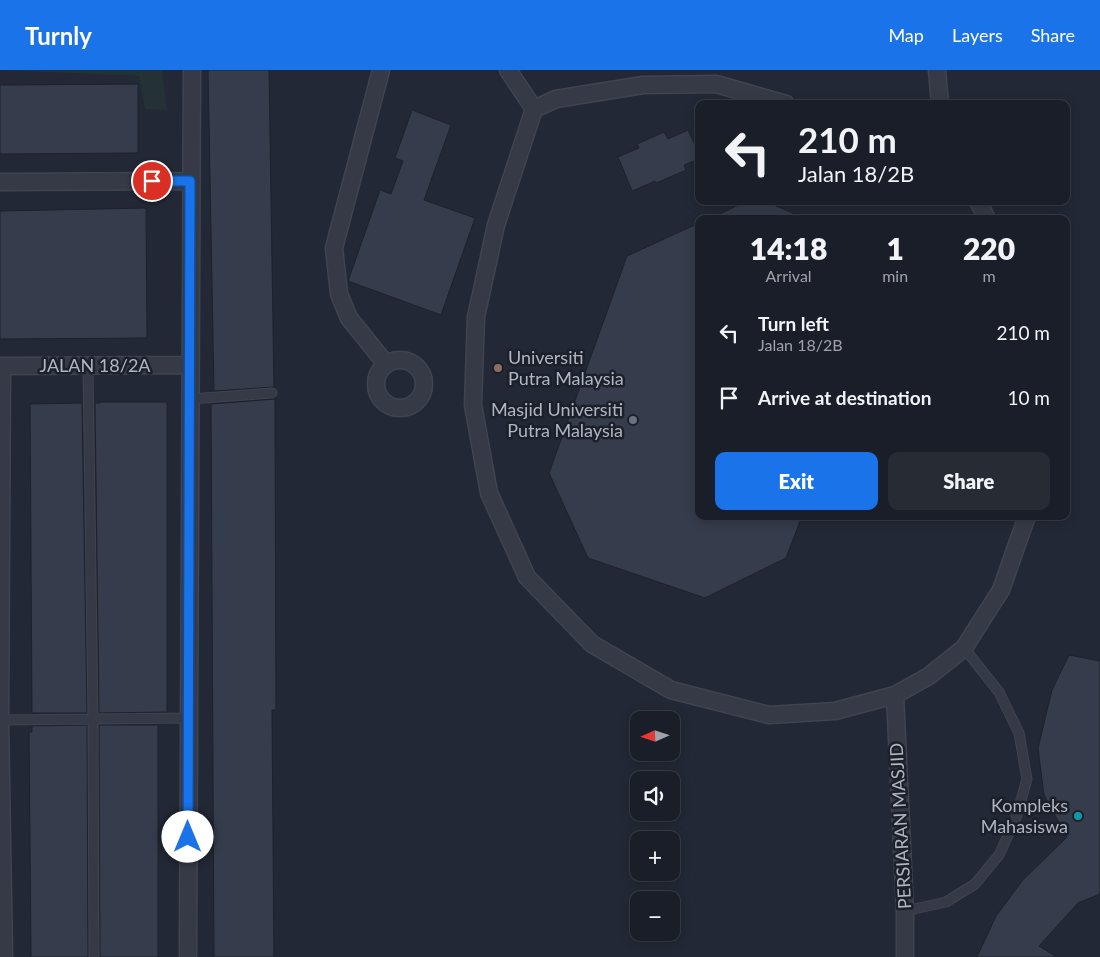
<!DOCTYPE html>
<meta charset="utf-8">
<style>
body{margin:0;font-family:Lato,sans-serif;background:#272b34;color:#f1f3f6;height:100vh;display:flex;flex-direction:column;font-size:19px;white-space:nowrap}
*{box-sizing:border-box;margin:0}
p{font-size:16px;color:#9fa2a8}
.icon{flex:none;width:28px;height:28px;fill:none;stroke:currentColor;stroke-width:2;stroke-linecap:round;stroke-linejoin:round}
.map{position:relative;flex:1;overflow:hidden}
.sheet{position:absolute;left:695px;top:145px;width:375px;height:305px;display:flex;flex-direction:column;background:#1a1e28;border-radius:10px;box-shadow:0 2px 12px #0003,0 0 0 1px #383c45}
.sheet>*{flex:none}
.guide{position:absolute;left:695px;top:30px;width:375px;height:105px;border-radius:10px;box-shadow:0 2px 12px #0003,0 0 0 1px #383c45;background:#1a1e28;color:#f1f3f6;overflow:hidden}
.needle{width:32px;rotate:267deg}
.tools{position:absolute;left:630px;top:641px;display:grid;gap:10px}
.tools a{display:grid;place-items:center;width:50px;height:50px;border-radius:10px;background:#1a1e28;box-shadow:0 2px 12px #0003,0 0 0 1px #383c45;font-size:25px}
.pin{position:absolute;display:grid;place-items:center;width:42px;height:42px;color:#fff;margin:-21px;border:2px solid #fff;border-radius:50%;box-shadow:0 1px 5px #0007}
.me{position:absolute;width:55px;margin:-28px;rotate:0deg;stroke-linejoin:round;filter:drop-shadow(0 0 4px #0008)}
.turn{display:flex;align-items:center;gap:18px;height:105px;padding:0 20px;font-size:22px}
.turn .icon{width:65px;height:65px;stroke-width:2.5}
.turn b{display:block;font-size:35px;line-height:42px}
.eta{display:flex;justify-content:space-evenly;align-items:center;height:85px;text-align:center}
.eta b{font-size:30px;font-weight:800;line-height:35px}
.primary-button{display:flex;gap:10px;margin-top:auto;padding:10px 20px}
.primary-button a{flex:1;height:58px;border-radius:10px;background:#1a73e8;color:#fff;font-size:20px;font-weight:800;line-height:58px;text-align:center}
.primary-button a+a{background:#272b34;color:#f1f3f6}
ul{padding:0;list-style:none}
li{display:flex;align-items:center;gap:15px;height:65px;padding:0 20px}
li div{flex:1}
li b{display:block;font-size:19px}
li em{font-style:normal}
header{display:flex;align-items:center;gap:30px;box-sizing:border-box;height:70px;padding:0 25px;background:#1a73e8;color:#fff}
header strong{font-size:24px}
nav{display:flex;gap:28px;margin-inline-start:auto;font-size:18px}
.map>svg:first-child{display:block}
.green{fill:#243236}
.building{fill:#353c4b;stroke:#1d222c}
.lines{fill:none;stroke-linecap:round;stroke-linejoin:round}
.lane-casing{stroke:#3f444f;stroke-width:11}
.street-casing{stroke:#3f444f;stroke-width:19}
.lane{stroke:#353a46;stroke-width:9}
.street{stroke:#353a46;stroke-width:16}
.route-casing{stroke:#114b97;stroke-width:12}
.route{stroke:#1a73e8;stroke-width:9}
.education-dot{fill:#8d6e63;stroke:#1b202a;stroke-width:2}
.worship-dot{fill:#6b7280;stroke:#1b202a;stroke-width:2}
.culture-dot{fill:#0f9aa8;stroke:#1b202a;stroke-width:2}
.labels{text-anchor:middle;stroke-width:5;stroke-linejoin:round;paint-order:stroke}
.poi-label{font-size:18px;fill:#b0b5c2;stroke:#1b202a;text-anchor:end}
.street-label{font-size:18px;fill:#b0b5c2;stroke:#1b202a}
</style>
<header>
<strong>Turnly</strong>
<nav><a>Map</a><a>Layers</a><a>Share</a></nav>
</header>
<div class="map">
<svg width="1100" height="887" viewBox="0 0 1100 887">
<rect width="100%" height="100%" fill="#222835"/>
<path class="green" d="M3,0h159l5,40 -22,-1 -6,-33z"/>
<path class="building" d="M208,0h61l5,317 -60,4z
M138,14v69l-138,1v-69z
M412,40l39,15 -27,75 51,18 -34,97 -93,-34 32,-91 11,4 12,-33 -8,-3z
M688,60l11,23v6l-15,6 2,5 -30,13 -1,-2 -23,10 -14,-34 21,-9 -2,-4 27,-12 4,7z
M747,131h18l41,18h-97z
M146,138l1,130 -147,1v-128z
M699,153v293h103l-16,42 -81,40 -117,-40 -39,-85 78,-217z
M275,329l1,311h-4l2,247h-60l-3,-553z
M100,332h67v310l-68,1 -4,-310h5z
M82,333l5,310h-55l-2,-309z
M1069,585l31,6v233l-22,9 -39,43 18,11h-80l19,-41 26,-35 45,-44 -23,-42 -6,-47 14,-58z
M87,655l1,232h-57l-2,-225h3v-6z
M99,655h59v232h-58z"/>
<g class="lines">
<g class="lane-casing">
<path id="lane" d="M88,296l5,353 1,238
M190,329l82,-6
M0,650l189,-2
M905,841l41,-9 29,-18 24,-29 17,-37 11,-39 -8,-46 -20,-41 -35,-44"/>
</g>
<g class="street-casing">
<path id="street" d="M381,0l-47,178 5,46 10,24 37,46
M508,0l26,39
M937,0l3,34
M786,34l-70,-20 -73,1 -87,14 -22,10 -38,116 -20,92 -3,88 16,88 38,84 65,67 79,46 98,25 66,-4 60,-16 34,-19 35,-28 37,-58 26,-74
M0,112l190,-1
M978,131l9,18
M376 314a24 24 0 1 1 48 0a24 24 0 1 1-48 0Z
M0,296l190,-1
M2,296l-2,354 4,237
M895,625l10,216v46
M188,887l4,-887"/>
</g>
<use href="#lane" class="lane"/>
<use href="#street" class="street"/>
</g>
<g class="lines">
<g class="route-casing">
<path id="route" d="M152,111h38l-2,656"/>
</g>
<use href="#route" class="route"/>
</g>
<circle class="education-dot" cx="498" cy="298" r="5"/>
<circle class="worship-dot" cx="633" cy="350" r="5"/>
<circle class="culture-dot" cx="1078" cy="746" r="5"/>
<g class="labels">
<g class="poi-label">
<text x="508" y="294" text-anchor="start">Universiti<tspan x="508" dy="21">Putra Malaysia</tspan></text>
<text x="623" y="346">Masjid Universiti<tspan x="623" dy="21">Putra Malaysia</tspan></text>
<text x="1068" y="742">Kompleks<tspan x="1068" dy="21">Mahasiswa</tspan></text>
</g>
<g class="street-label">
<text x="95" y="302">JALAN 18/2A</text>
<text transform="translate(901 756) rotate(-93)" y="6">PERSIARAN MASJID</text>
</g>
</g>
</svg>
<div class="tools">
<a><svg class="needle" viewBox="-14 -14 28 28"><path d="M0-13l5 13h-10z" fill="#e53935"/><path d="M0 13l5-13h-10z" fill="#9fa2a8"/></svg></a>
<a><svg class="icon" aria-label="sound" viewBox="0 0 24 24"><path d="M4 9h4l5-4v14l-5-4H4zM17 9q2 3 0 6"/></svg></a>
<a>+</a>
<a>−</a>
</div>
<div class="pin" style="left:152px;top:111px;background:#d93025"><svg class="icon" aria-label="arrive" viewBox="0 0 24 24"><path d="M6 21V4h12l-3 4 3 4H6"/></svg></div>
<svg class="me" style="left:188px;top:767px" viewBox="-20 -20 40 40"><circle r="19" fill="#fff"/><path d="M0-13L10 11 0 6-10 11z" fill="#1a73e8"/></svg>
<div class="guide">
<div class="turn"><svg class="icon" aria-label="left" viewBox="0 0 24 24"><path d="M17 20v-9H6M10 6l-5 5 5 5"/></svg><div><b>210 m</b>Jalan 18/2B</div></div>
</div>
<section class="sheet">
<div class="eta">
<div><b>14:18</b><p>Arrival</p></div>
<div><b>1</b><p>min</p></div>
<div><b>220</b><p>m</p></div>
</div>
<ul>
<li><svg class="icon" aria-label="left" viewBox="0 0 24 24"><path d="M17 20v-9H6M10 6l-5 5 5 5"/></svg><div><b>Turn left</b><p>Jalan 18/2B</p></div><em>210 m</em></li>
<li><svg class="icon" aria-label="arrive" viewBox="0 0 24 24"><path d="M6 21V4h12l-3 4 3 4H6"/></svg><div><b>Arrive at destination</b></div><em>10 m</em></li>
</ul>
<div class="primary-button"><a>Exit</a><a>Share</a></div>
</section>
</div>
